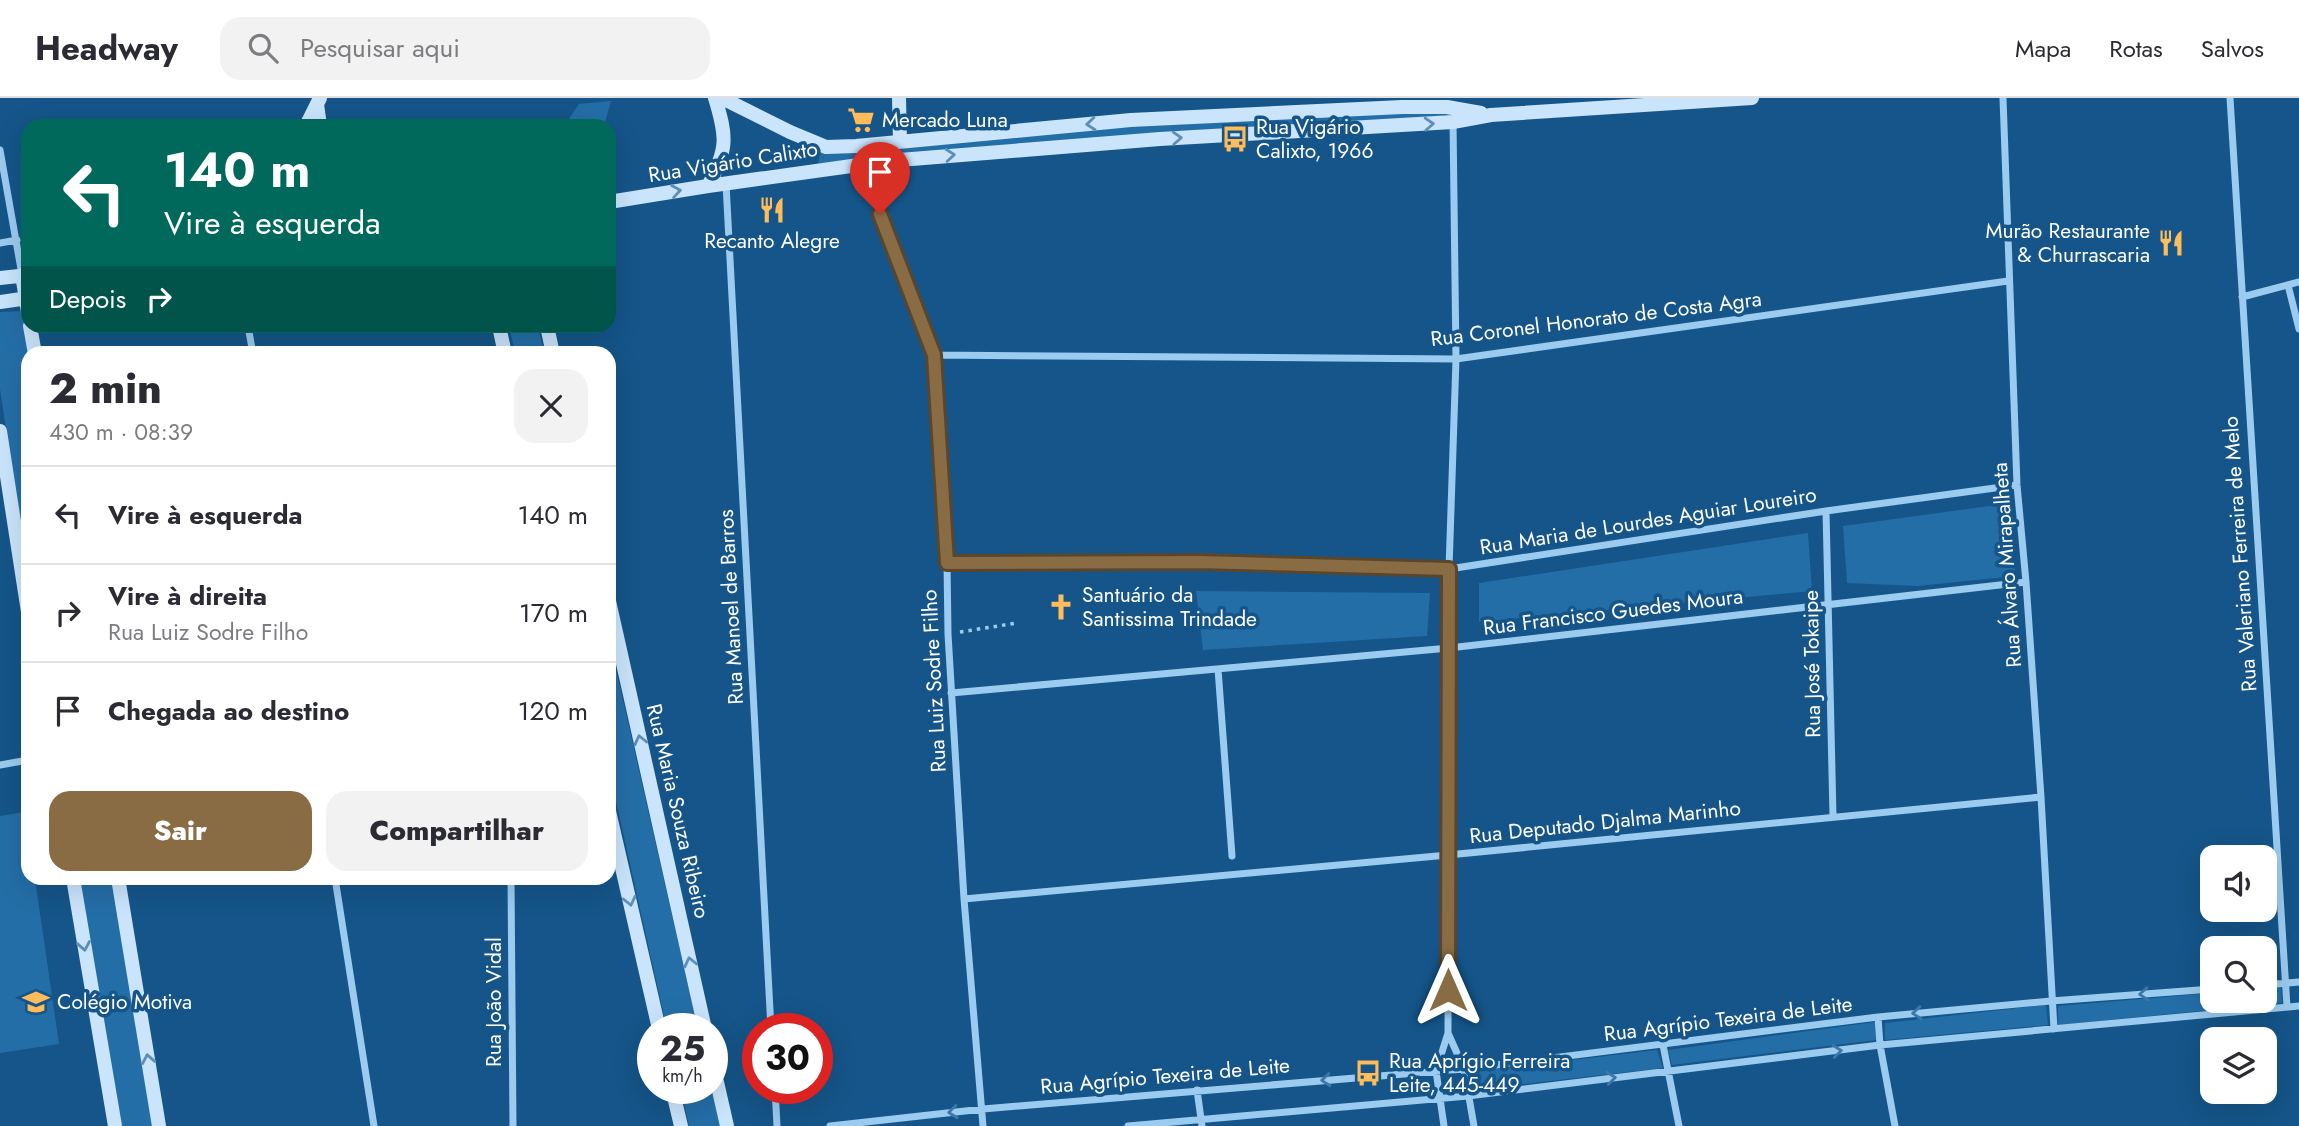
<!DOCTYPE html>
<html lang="pt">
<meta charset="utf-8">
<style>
body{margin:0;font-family:Jost,sans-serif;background:#f2f2f3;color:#2b2b33;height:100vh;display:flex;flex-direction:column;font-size:26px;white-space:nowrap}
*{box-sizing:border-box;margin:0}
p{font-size:23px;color:#7c7c81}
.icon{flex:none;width:38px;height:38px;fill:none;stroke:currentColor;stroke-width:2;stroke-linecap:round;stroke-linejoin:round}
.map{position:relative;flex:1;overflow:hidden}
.side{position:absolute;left:21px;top:248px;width:595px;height:539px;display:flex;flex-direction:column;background:#fff;border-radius:21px;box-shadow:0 7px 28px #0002}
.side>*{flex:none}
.top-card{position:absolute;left:21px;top:21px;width:595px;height:214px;border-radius:21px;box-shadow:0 7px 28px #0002;background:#00695c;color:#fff;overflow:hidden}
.controls{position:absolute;left:2200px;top:747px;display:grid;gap:14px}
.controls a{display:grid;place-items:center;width:77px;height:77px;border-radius:14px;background:#fff;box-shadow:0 7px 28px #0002;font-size:35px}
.speed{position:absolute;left:637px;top:915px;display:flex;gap:14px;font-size:35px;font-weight:700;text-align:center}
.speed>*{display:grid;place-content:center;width:91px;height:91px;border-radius:50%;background:#fff;box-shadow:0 7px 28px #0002;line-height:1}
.speed small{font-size:18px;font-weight:400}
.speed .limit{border:10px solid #d22;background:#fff;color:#111}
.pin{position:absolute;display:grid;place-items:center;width:60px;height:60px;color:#fff;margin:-72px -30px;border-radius:50% 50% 50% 0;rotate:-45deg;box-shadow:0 0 7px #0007}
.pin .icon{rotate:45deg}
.me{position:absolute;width:77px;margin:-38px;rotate:0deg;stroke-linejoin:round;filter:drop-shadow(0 0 5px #0008)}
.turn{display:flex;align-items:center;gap:24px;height:147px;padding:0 28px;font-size:32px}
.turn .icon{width:91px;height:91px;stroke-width:2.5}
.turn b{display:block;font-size:49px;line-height:60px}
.then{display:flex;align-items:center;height:66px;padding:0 28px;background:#0003;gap:14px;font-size:26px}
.round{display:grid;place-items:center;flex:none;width:74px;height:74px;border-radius:21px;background:#f2f2f3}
.overview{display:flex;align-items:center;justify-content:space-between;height:119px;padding:0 28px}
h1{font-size:42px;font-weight:800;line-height:52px}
.action{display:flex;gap:14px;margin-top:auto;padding:14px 28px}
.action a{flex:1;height:80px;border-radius:21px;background:#8a6c44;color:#fff;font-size:28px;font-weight:800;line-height:80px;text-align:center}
.action a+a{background:#f2f2f3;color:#2b2b33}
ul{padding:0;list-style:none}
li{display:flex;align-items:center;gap:21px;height:98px;padding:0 28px;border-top:2px solid #e1e1e2}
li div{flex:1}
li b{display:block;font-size:26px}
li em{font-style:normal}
header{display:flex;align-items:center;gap:42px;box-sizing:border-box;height:98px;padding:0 35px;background:#fff;border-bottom:2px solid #e1e1e2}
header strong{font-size:33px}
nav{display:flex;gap:38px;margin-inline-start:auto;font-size:24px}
.search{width:490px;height:63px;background:#f2f2f3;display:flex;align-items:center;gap:18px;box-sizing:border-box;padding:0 24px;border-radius:21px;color:#7c7c81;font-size:26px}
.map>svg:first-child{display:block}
.green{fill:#246ea7}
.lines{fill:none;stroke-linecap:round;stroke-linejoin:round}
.path{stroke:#9bcbef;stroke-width:3.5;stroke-dasharray:3.5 5;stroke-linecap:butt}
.street{stroke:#9bcbef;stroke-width:7}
.secondary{stroke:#c9e4fb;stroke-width:14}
.oneway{stroke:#5d8eb7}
.oneway2{stroke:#3d78a8}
.route-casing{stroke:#5a462c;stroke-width:18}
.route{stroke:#8a6c44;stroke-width:12}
.labels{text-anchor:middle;stroke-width:7;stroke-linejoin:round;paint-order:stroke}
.poi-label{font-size:21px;fill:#fff;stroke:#155589;text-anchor:start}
.street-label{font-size:21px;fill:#fff;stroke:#155589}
</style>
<header>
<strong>Headway</strong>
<div class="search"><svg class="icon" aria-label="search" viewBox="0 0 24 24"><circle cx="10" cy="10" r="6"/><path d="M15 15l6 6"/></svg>Pesquisar aqui</div>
<nav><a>Mapa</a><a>Rotas</a><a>Salvos</a></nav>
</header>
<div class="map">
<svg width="2299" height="1028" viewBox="0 0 2299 1028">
<rect width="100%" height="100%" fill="#155589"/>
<path class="green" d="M611,3l-7,25h-36l2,-9 9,-13z
M1447,12l28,5 -657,51 2,-15 189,-17z
M23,213l6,42 -1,223 -28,-187v-77z
M509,228h29l6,27h-29z
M2011,405l4,73 -97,10 -71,-3 -4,-57z
M1808,435l4,58 -333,31v-39z
M1196,493l234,2 -3,43 -224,14z
M609,541l89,390h-31l-58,-259z
M25,714l3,18v48l7,1 24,165 -59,9v-237z
M77,781h36l41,247h-35z
M2281,888l1,17 -224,22v-19l154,-13v8h52l1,-13z
M2046,907l2,20 -163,15v-17z
M1875,924l1,18 -204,25 -4,-15z
M1657,952l6,18 -190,22 -3,-18z
M681,991h30l9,37h-31z"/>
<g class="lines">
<path class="path" d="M960,534l57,-9"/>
<path class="street" d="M2003,0l14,387 9,97 15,215 13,232
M2230,0l57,909
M0,52l22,125
M863,66l71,191 13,208 1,71 16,265 19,227
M726,86l45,845
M0,145l17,-3
M2288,187l11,44
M2242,199l57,-15
M248,228l5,28
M934,257l522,4 552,-78
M1826,413l7,305
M947,465l253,-2 249,8 377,-58 191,-26
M1218,571l14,187
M951,595l498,-45 577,-66
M0,667l28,-5
M335,780l39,248
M511,780l2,248
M964,801l484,-44 593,-58
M2264,887l35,-3
M1878,919l2,28 15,81
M1448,935l16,36 10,57
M1663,947l16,81
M775,990l2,38
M1197,992l5,36
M830,1028l153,-17 481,-40 414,-52 173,-16 161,-12
M1128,1028l340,-30 412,-51 419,-39
M1444,1028l-8,-55 12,-38 1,-464 7,-210 -3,-238"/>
<path class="secondary" d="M722,0l68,34 36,15 30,-1 275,-26 271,-13h45l34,6
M899,0l1,44
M317,6l3,22
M306,28l14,-28
M708,88c20,-37 19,-49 7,-88
M609,104l99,-16 179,-25 273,-22 293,-17 38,-7 261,-17
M22,177l6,37
M0,180l28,-3
M0,204l28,-4
M30,228l5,28
M499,228l6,28
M547,228l6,28
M0,333l28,181
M609,503l96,428
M609,713l50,218
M73,780l42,248
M118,780l41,248
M712,962l15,66
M672,990l9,38"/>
</g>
<defs><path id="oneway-chevron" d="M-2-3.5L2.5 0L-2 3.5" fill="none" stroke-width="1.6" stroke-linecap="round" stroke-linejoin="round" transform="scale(1.75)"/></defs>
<g class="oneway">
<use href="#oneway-chevron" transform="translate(1091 26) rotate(175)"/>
<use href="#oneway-chevron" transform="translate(1429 26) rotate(-3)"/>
<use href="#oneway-chevron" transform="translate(1177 40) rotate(-3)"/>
<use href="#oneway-chevron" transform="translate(950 57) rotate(-5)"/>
<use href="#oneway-chevron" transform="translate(676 93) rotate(-9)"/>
<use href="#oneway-chevron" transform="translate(640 642) rotate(-103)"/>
<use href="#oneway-chevron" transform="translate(630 803) rotate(77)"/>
<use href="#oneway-chevron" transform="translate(84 848) rotate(80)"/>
<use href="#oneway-chevron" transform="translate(690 864) rotate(-103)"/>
<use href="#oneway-chevron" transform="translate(148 961) rotate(-100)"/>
</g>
<g class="oneway2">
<use href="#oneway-chevron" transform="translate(2144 896) rotate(176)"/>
<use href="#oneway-chevron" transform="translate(1917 915) rotate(175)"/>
<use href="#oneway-chevron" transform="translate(1837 953) rotate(-7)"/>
<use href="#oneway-chevron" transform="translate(1611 980) rotate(-7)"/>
<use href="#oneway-chevron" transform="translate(1326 982) rotate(175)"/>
<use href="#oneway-chevron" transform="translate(953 1014) rotate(174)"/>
</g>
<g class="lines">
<g class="route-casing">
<path id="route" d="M880,116l54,141 13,208 253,-1 249,7 -1,421"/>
</g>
<use href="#route" class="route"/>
</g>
<defs>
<g id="supermarket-bare" transform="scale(2.1)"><path d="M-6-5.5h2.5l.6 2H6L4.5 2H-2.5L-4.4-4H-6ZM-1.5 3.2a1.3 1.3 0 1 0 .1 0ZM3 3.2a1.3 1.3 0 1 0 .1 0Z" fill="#ffbc59" stroke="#155589" stroke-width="2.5" paint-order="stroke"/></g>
<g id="bus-bare" transform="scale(2.1)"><path d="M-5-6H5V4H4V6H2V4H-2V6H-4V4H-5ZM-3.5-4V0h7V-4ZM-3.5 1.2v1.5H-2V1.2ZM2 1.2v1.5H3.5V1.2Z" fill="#ffbc59" stroke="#155589" stroke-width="2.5" paint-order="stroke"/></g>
<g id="restaurant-bare" transform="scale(2.1)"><path d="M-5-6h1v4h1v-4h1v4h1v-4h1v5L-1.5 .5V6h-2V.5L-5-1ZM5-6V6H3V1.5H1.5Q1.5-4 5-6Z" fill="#ffbc59" stroke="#155589" stroke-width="2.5" paint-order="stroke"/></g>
<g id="church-bare" transform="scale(2.1)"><path d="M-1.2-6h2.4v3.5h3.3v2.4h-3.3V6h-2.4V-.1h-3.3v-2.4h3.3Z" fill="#ffbc59" stroke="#155589" stroke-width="2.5" paint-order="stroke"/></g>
<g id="school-bare" transform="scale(2.1)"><path d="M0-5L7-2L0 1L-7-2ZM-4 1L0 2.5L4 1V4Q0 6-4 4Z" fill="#ffbc59" stroke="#155589" stroke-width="2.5" paint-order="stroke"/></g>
</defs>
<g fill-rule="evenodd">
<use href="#supermarket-bare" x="861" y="22"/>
<use href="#bus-bare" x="1235" y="41"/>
<use href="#restaurant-bare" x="772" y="112"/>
<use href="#restaurant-bare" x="2171" y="145"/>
<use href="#church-bare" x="1061" y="509"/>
<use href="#school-bare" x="36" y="904"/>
<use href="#bus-bare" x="1368" y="975"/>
</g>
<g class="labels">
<g class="poi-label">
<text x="882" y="29">Mercado Luna</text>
<text x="1256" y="36">Rua Vigário<tspan x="1256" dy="24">Calixto, 1966</tspan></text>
<text x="2150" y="140" text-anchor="end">Murão Restaurante<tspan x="2150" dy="24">&amp; Churrascaria</tspan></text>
<text x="772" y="150" text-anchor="middle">Recanto Alegre</text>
<text x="1082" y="504">Santuário da<tspan x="1082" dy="24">Santissima Trindade</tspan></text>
<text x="57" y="911">Colégio Motiva</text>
<text x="1389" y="970">Rua Aprígio Ferreira<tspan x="1389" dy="24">Leite, 445-449</tspan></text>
</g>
<g class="street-label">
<text transform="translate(733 64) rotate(-9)" y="7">Rua Vigário Calixto</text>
<text transform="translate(1596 221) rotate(-7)" y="7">Rua Coronel Honorato de Costa Agra</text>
<text transform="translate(1648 423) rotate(-9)" y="7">Rua Maria de Lourdes Aguiar Loureiro</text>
<text transform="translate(2240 456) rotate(-94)" y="7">Rua Valeriano Ferreira de Melo</text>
<text transform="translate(2007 467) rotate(-94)" y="7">Rua Álvaro Mirapalheta</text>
<text transform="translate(731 509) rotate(-93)" y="7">Rua Manoel de Barros</text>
<text transform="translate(1613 514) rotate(-7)" y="7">Rua Francisco Guedes Moura</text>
<text transform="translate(1812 566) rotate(-91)" y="7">Rua José Tokaipe</text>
<text transform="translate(934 583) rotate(-93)" y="7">Rua Luiz Sodre Filho</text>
<text transform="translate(678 713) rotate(77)" y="7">Rua Maria Souza Ribeiro</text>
<text transform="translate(1605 724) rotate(-6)" y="7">Rua Deputado Djalma Marinho</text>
<text transform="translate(494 904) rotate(-90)" y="7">Rua João Vidal</text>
<text transform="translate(1728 921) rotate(-7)" y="7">Rua Agrípio Texeira de Leite</text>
<text transform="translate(1165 978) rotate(-5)" y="7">Rua Agrípio Texeira de Leite</text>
</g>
</g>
</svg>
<div class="controls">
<a><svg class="icon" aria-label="sound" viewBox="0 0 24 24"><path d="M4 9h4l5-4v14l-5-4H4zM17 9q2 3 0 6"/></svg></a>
<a><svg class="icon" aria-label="search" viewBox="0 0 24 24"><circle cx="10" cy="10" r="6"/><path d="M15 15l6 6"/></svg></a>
<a><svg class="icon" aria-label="layers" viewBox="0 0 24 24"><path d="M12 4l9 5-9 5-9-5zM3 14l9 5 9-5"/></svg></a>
</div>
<div class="speed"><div>25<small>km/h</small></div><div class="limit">30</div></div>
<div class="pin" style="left:880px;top:116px;background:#d93025"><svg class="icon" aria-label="arrive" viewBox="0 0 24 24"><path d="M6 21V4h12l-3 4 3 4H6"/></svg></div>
<svg class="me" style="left:1448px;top:892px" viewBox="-20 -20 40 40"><path d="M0-17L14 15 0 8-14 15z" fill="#8a6c44" stroke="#fff" stroke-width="4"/></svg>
<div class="top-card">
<div class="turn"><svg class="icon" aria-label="left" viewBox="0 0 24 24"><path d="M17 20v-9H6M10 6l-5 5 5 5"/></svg><div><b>140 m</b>Vire à esquerda</div></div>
<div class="then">Depois<svg class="icon" aria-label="right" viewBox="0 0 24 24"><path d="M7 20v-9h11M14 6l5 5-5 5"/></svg></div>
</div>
<section class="side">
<div class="overview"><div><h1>2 min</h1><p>430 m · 08:39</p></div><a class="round"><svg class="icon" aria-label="close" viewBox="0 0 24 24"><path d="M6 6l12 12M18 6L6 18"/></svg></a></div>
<ul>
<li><svg class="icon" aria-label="left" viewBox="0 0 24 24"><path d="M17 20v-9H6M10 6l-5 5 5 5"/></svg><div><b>Vire à esquerda</b></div><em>140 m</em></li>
<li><svg class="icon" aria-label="right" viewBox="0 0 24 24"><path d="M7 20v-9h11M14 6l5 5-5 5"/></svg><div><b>Vire à direita</b><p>Rua Luiz Sodre Filho</p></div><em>170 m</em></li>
<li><svg class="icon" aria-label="arrive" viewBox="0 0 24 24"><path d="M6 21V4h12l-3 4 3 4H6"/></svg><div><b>Chegada ao destino</b></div><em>120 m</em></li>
</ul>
<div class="action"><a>Sair</a><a>Compartilhar</a></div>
</section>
</div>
